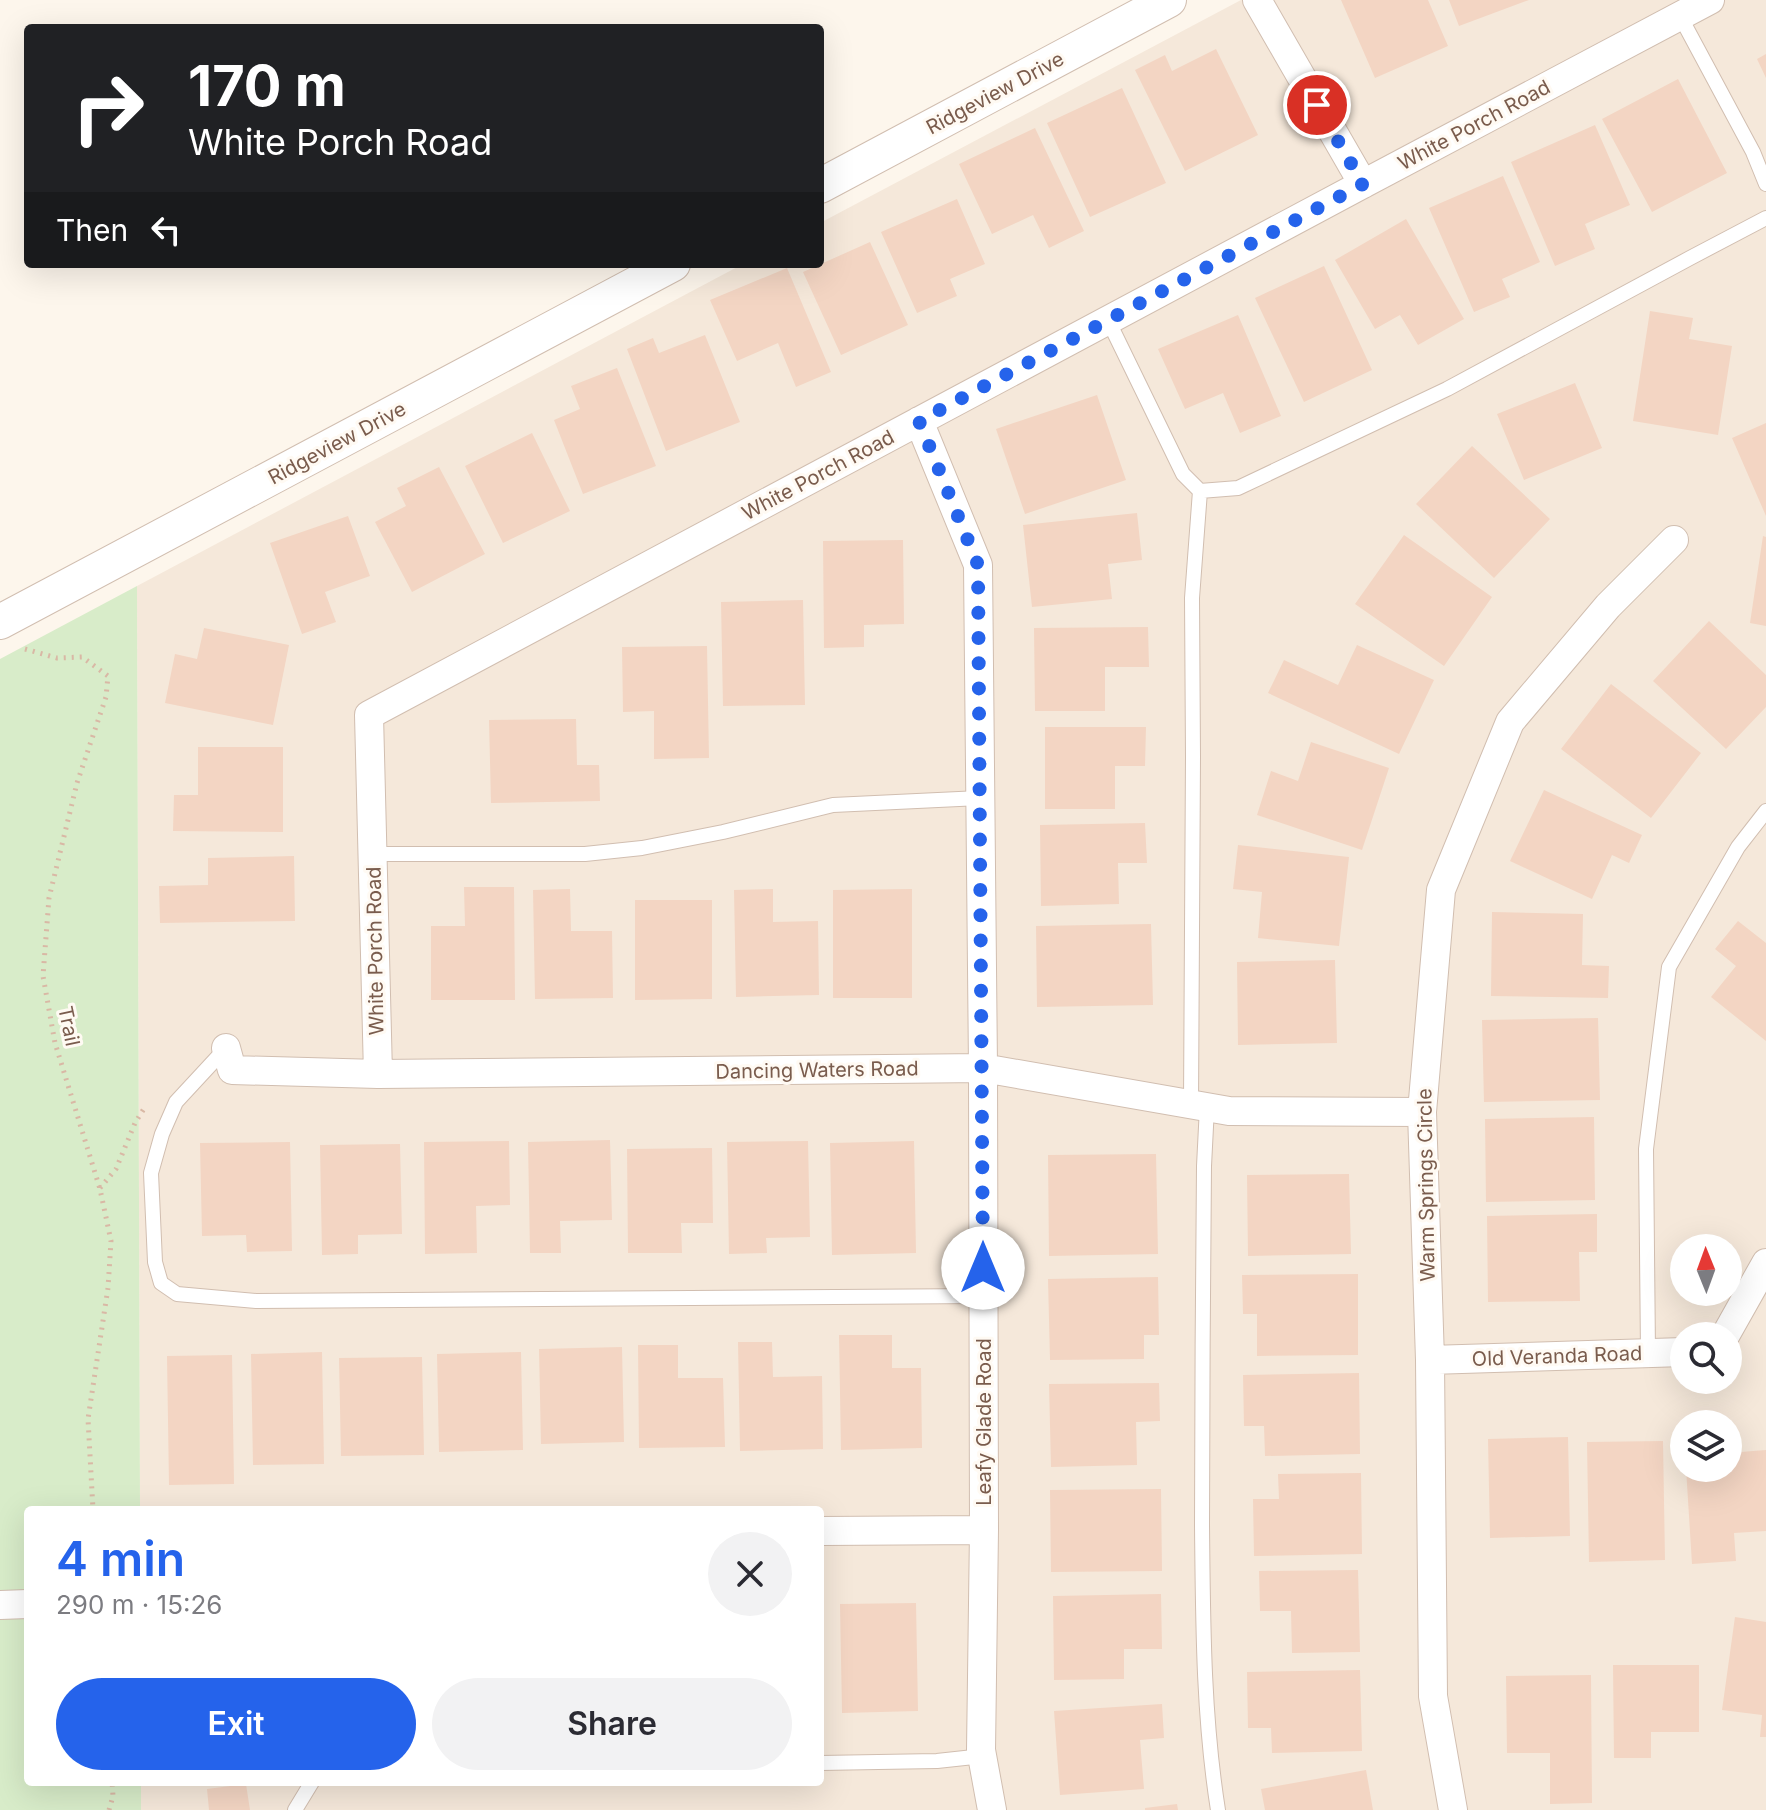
<!DOCTYPE html>
<meta charset="utf-8">
<style>
body{margin:0;font-family:Inter,sans-serif;background:#f2f2f3;color:#2b2b33;height:100vh;display:flex;flex-direction:column;font-size:30px;white-space:nowrap}
*{box-sizing:border-box;margin:0}
p{font-size:26px;color:#7c7c81}
.icon{flex:none;width:44px;height:44px;fill:none;stroke:currentColor;stroke-width:2;stroke-linecap:round;stroke-linejoin:round}
.map{position:relative;flex:1;overflow:hidden}
.side{position:absolute;left:24px;top:1506px;width:800px;height:280px;display:flex;flex-direction:column;background:#fff;border-radius:8px;box-shadow:0 8px 32px #0002}
.side>*{flex:none}
.banner{position:absolute;left:24px;top:24px;width:800px;height:244px;border-radius:8px;box-shadow:0 8px 32px #0002;background:#202124;color:#fff;overflow:hidden}
.needle{width:52px;rotate:359deg}
.fabs{position:absolute;left:1670px;top:1234px;display:grid;gap:16px}
.fabs a{display:grid;place-items:center;width:72px;height:72px;border-radius:50%;background:#fff;box-shadow:0 8px 32px #0002;font-size:40px}
.pin{position:absolute;display:grid;place-items:center;width:68px;height:68px;color:#fff;margin:-34px;border:4px solid #fff;border-radius:50%;box-shadow:0 2px 8px #0007}
.me{position:absolute;width:88px;margin:-44px;rotate:0deg;stroke-linejoin:round;filter:drop-shadow(0 0 6px #0008)}
.turn{display:flex;align-items:center;gap:28px;height:168px;padding:0 32px;font-size:36px}
.turn .icon{width:104px;height:104px;stroke-width:2.5}
.turn b{display:block;font-size:56px;line-height:68px}
.then{display:flex;align-items:center;height:76px;padding:0 32px;background:#0003;gap:16px;font-size:30px}
.round{display:grid;place-items:center;flex:none;width:84px;height:84px;border-radius:42px;background:#f2f2f3}
.summary{display:flex;align-items:center;justify-content:space-between;height:136px;padding:0 32px}
h1{font-size:48px;font-weight:600;line-height:60px;color:#2563eb}
.cta{display:flex;gap:16px;margin-top:auto;padding:16px 32px}
.cta a{flex:1;height:92px;border-radius:48px;background:#2563eb;color:#fff;font-size:32px;font-weight:600;line-height:92px;text-align:center}
.cta a+a{background:#f2f2f3;color:#2b2b33}
.map>svg:first-child{display:block}
.residential{fill:#f5e8da;fill-rule:evenodd}
.green{fill:#d8ecc9}
.building{fill:#f3d5c3}
.lines{fill:none;stroke-linecap:round;stroke-linejoin:round}
.service-casing{stroke:#d1beb0;stroke-width:16}
.minor-casing{stroke:#d1beb0;stroke-width:30}
.tertiary-casing{stroke:#d1beb0;stroke-width:36}
.path{stroke:#d9b8a5;stroke-width:5;stroke-dasharray:2 6;stroke-linecap:butt}
.service{stroke:#fff;stroke-width:14}
.minor{stroke:#fff;stroke-width:28}
.tertiary{stroke:#fff;stroke-width:34}
.route{stroke:#2563eb;stroke-width:14;stroke-dasharray:0 25.2}
.labels{text-anchor:middle;stroke-width:6;stroke-linejoin:round;paint-order:stroke}
.street-label{font-size:20px;fill:#7a5c4d;stroke:#fffaf3}
</style>
<div class="map">
<svg width="1766" height="1810" viewBox="0 0 1766 1810">
<rect width="100%" height="100%" fill="#fdf6ec"/>
<path class="residential" d="M1241,0h525v1810h-1625v-28h679v-272h-680l-3,-924 606,-322h77v-41zM1684,1248h44v44h-44zM1684,1336h44v44h-44zM1684,1424h44v44h-44z"/>
<path class="green" d="M137,586l3,924h-112v272h113v28h-141v-1151z"/>
<path class="building" d="M1341,0h87l20,46 -73,32z
M1449,0h80l-70,26z
M1216,49l42,86 -73,36 -50,-101 30,-15 7,16z
M1766,54v24l-9,-19z
M1678,79l49,94 -75,39 -50,-93z
M1122,88l44,95 -76,34 -43,-94z
M1595,125l35,80 -45,19 10,25 -40,17 -44,-104z
M1035,128l49,103 -35,17 -16,-33 -41,19 -33,-70z
M1503,176l37,86 -38,17 8,18 -36,15 -45,-104z
M957,199l28,65 -35,15 7,17 -40,17 -36,-81z
M1406,219l58,100 -46,26 -18,-30 -25,14 -40,-69z
M870,242l38,83 -67,30 -38,-83z
M1324,266l48,104 -68,32 -49,-104z
M787,268l44,104 -35,15 -18,-44 -41,18 -27,-61z
M1650,311l43,7 -4,21 43,7 -14,89 -85,-14z
M1238,315l43,101 -41,17 -17,-40 -38,16 -27,-60z
M705,335l35,87 -74,29 -39,-102 26,-11 6,15z
M617,368l39,98 -73,28 -29,-74 26,-11 -9,-23z
M1575,383l27,65 -78,32 -27,-66z
M1097,395l29,85 -101,34 -29,-85z
M1766,423v93l-34,-78z
M532,433l38,78 -67,32 -38,-77z
M1472,446l78,73 -56,59 -78,-74z
M439,467l46,87 -73,38 -37,-70 31,-16 -9,-18z
M1137,513l5,47 -34,4 4,35 -80,8 -9,-82z
M348,516l22,60 -45,16 11,30 -34,12 -32,-91z
M1404,535l88,62 -48,69 -89,-62z
M1763,536l3,1v89l-16,-3z
M903,540l1,84 -40,1v22l-40,1 -1,-107z
M803,600l2,105 -82,1 -2,-104z
M1709,621l57,54v32l-40,42 -73,-68z
M1148,627l1,40h-44v44h-70l-1,-83z
M204,628l85,17 -16,80 -108,-22 10,-49 22,5z
M1357,645l77,35 -35,74 -131,-61 16,-33 54,25z
M707,646l2,112 -55,1v-48l-31,1 -1,-65z
M1611,684l90,69 -50,65 -90,-69z
M576,719l1,46h22l1,36 -109,2 -2,-83z
M1045,727h101l-1,39h-30v43h-70z
M1311,742l78,26 -27,82 -105,-35 14,-44 27,10z
M198,747h85v85l-110,-1 1,-36h24z
M1544,790l98,45 -13,28 -17,-8 -20,44 -82,-38z
M1145,823l2,40h-29l1,41 -78,2 -1,-81z
M1238,845l111,12 -10,89 -81,-8 4,-46 -29,-3z
M294,856l1,65 -135,2 -1,-37 49,-1v-27z
M464,887h50l1,113h-84v-74h34z
M570,889l1,42h41l1,67 -78,1 -2,-109z
M773,889v33l45,-1 1,74 -83,2 -2,-107z
M912,889v109h-79v-108z
M635,900h77v99l-77,1z
M1492,912l91,2 -1,51 27,1 -1,32 -117,-2z
M1738,921l28,22v98l-55,-44 25,-31 -21,-17z
M1151,924l2,81 -116,2 -1,-81z
M1335,960l2,83 -99,2 -1,-83z
M1598,1018l2,82 -116,2 -2,-82z
M1594,1117l1,83 -109,2 -1,-83z
M610,1140l2,80 -52,1 1,32h-31l-2,-111z
M509,1141l1,64 -34,1 1,47 -52,1 -1,-112z
M808,1141l2,96 -44,1 1,15 -38,1 -2,-112z
M914,1141l2,112 -84,2 -2,-112z
M290,1142l2,109 -45,1 -1,-17 -44,1 -2,-93z
M400,1144l2,90 -44,1v19l-36,1 -2,-110z
M712,1148l1,75h-32l1,30h-54l-1,-104z
M1156,1154l2,100 -109,2 -1,-101z
M1349,1174l2,80 -103,2 -1,-81z
M1597,1214v38h-18l1,49 -92,1 -1,-86z
M1358,1274v81l-101,1v-42h-14l-1,-39z
M1158,1277l1,58h-15v24l-94,1 -2,-81z
M839,1335h53v33h29l1,80 -81,2z
M738,1342h34l1,35 49,-1 1,73 -83,2z
M638,1345h40v33h45l2,69 -86,1z
M622,1347l2,95 -83,2 -2,-95z
M322,1352l2,112 -71,1 -2,-111z
M521,1352l2,98 -84,2 -2,-98z
M232,1355l2,129 -65,1 -2,-129z
M422,1357l2,98 -83,1 -2,-98z
M1359,1373l1,81 -95,2 -1,-30h-20l-1,-51z
M1159,1383l1,38 -24,1 1,43 -86,2 -2,-83z
M1568,1437l2,99 -80,2 -2,-99z
M1663,1441l2,119 -76,2 -2,-120z
M1766,1450v81l-32,2 2,28 -44,3 -6,-96h42v-15z
M1361,1473l1,81 -108,2 -1,-57h26l-1,-25z
M1161,1489l1,82 -111,1 -1,-82z
M1358,1570l2,82 -68,1 -1,-42h-31l-1,-40z
M1161,1594l1,55h-38v30l-70,1 -1,-84z
M916,1603l2,108 -76,2 -2,-109z
M1735,1617l31,5v115h-6l2,-22 -40,-5z
M1613,1665h86v67h-48v26h-37z
M1360,1670l2,81 -90,2 -1,-25h-23l-1,-56z
M1591,1675l1,128 -42,1v-51h-43l-1,-77z
M1162,1704l2,34 -24,2 4,49 -84,6 -6,-84z
M1366,1770l7,40h-108l-4,-21z
M246,1784l4,26h-41l-2,-21z
M1177,1804l1,6h-33v-2z"/>
<g class="lines">
<g class="service-casing">
<path id="service" d="M1680,16l73,136 13,32
M1108,320l75,154 17,17 38,-3 209,-99 243,-131 76,-40
M373,854h212l57,-6 81,-16 110,-27 147,-7
M226,1048l-50,54 -14,32 -11,39 4,89 6,21 16,11 79,7 727,-5
M1191,1104l2,-347 -1,-159 8,-107
M1207,1107l-3,59c-1,120 -2,239 -2,359 1,95 1,191 16,285
M1648,1353l-2,-204 23,-182 69,-120 28,-36
M820,1763l117,-2 46,-5
M295,1810l17,-28"/>
</g>
<g class="minor-casing">
<path id="minor" d="M1257,0l106,184
M919,421l59,144 5,503 1,462 -3,220 11,60
M226,1048l6,22 146,4 605,-6 246,43 193,1
M378,1074l-9,-359 994,-531 347,-184
M1725,1336l41,-73
M1430,1360l254,-8
M820,1531l164,-1
M0,1605l28,-1
M1453,1810l-20,-114 -3,-336 -8,-248 19,-222 69,-168 98,-116 66,-66"/>
</g>
<g class="tertiary-casing">
<path id="tertiary" d="M820,186l349,-186
M0,622l673,-358"/>
</g>
<path class="path" d="M25,649l32,9 25,-1 26,19 -2,21 -29,86 -28,115 -6,78 12,67 45,146 11,52 -3,47 -20,131 5,91
M100,1188l16,-19 19,-46 10,-16
M109,1810l4,-14 -1,-14"/>
<use href="#service" class="service"/>
<use href="#minor" class="minor"/>
<use href="#tertiary" class="tertiary"/>
</g>
<g class="lines">
<path class="route" d="M983,1268l-5,-703 -59,-144 444,-237 -46,-79"/>
</g>
<g class="labels">
<g class="street-label">
<text transform="translate(995 93) rotate(-28)" y="7">Ridgeview Drive</text>
<text transform="translate(1474 125) rotate(-28)" y="7">White Porch Road</text>
<text transform="translate(337 443) rotate(-28)" y="7">Ridgeview Drive</text>
<text transform="translate(818 475) rotate(-28)" y="7">White Porch Road</text>
<text transform="translate(375 951) rotate(-91)" y="7">White Porch Road</text>
<text transform="translate(69 1026) rotate(78)" y="7">Trail</text>
<text transform="translate(817 1070) rotate(-1)" y="7">Dancing Waters Road</text>
<text transform="translate(1426 1185) rotate(-91)" y="7">Warm Springs Circle</text>
<text transform="translate(1557 1356) rotate(-2)" y="7">Old Veranda Road</text>
<text transform="translate(984 1422) rotate(-90)" y="7">Leafy Glade Road</text>
</g>
</g>
</svg>
<div class="fabs">
<a><svg class="needle" viewBox="-14 -14 28 28"><path d="M0-13l5 13h-10z" fill="#e53935"/><path d="M0 13l5-13h-10z" fill="#7c7c81"/></svg></a>
<a><svg class="icon" aria-label="search" viewBox="0 0 24 24"><circle cx="10" cy="10" r="6"/><path d="M15 15l6 6"/></svg></a>
<a><svg class="icon" aria-label="layers" viewBox="0 0 24 24"><path d="M12 4l9 5-9 5-9-5zM3 14l9 5 9-5"/></svg></a>
</div>
<div class="pin" style="left:1317px;top:105px;background:#d93025"><svg class="icon" aria-label="arrive" viewBox="0 0 24 24"><path d="M6 21V4h12l-3 4 3 4H6"/></svg></div>
<svg class="me" style="left:983px;top:1268px" viewBox="-20 -20 40 40"><circle r="19" fill="#fff"/><path d="M0-13L10 11 0 6-10 11z" fill="#2563eb"/></svg>
<div class="banner">
<div class="turn"><svg class="icon" aria-label="right" viewBox="0 0 24 24"><path d="M7 20v-9h11M14 6l5 5-5 5"/></svg><div><b>170 m</b>White Porch Road</div></div>
<div class="then">Then<svg class="icon" aria-label="left" viewBox="0 0 24 24"><path d="M17 20v-9H6M10 6l-5 5 5 5"/></svg></div>
</div>
<section class="side">
<div class="summary"><div><h1>4 min</h1><p>290 m · 15:26</p></div><a class="round"><svg class="icon" aria-label="close" viewBox="0 0 24 24"><path d="M6 6l12 12M18 6L6 18"/></svg></a></div>
<div class="cta"><a>Exit</a><a>Share</a></div>
</section>
</div>
